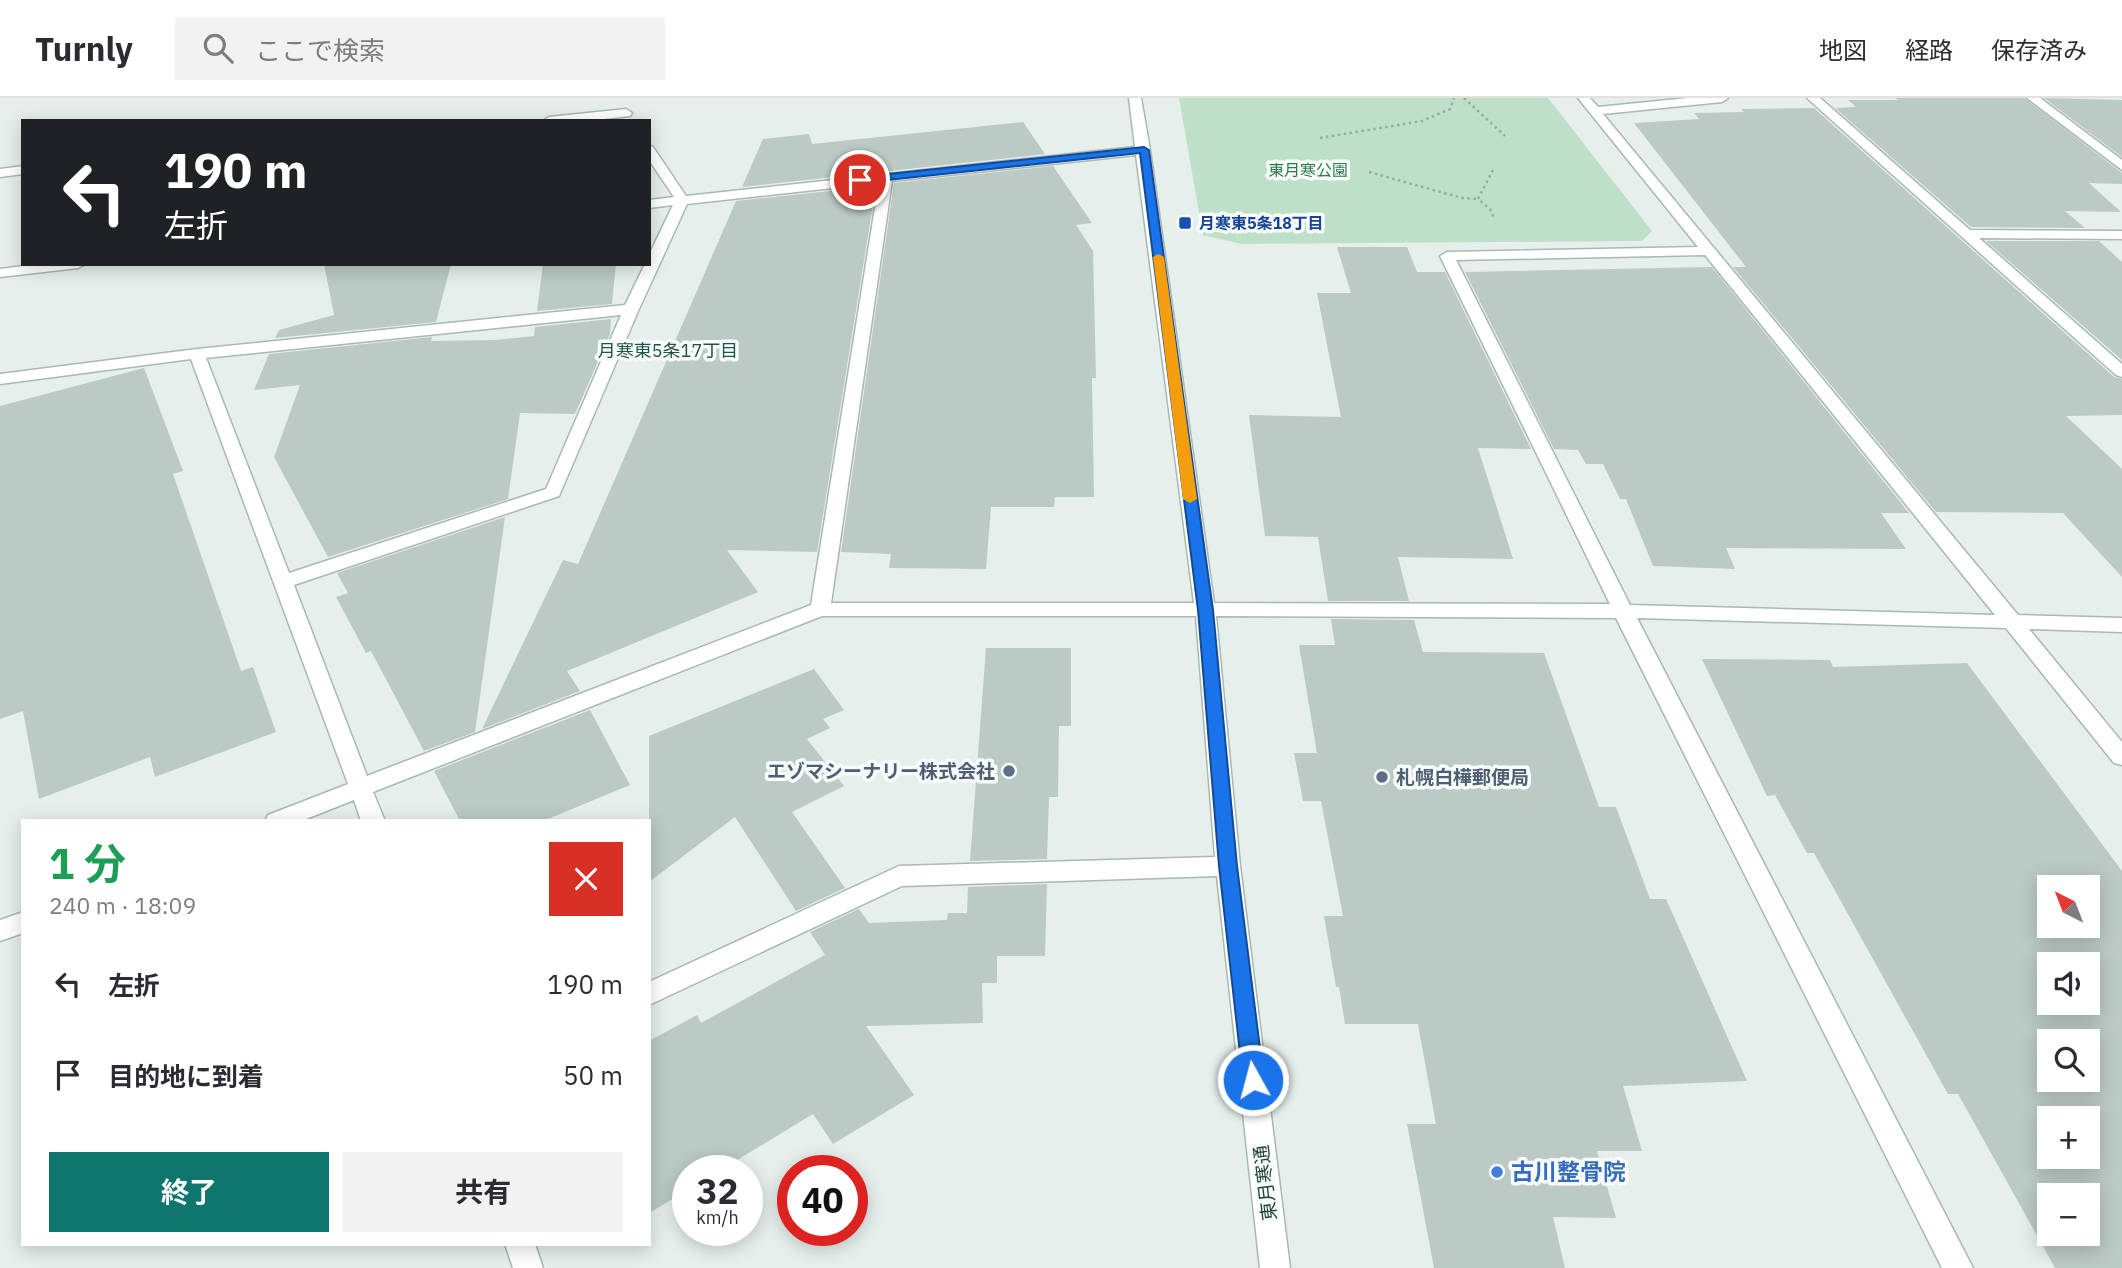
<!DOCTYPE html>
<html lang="ja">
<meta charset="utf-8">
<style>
body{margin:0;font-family:"IBM Plex Sans","Noto Sans JP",sans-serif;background:#f2f2f3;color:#2b2b33;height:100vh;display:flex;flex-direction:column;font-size:26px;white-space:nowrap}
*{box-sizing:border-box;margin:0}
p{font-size:23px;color:#7c7c81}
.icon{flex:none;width:38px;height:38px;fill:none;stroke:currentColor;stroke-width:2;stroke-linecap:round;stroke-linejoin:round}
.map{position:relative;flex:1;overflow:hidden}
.side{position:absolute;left:21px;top:721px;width:630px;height:427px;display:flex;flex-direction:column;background:#fff;border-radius:0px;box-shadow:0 4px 18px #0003}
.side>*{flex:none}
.top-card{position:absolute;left:21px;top:21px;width:630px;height:147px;border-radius:0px;box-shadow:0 4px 18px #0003;background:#202124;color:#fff;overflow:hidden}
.needle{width:46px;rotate:318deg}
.tools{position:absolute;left:2037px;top:777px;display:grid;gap:14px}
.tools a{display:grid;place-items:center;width:63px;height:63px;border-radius:0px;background:#fff;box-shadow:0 4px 18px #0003;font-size:35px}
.speed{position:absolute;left:672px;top:1057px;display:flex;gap:14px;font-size:35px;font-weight:700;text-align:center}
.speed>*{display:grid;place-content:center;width:91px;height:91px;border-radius:50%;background:#fff;box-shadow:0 4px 18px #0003;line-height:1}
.speed small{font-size:18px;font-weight:400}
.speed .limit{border:10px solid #d22;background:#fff;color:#111}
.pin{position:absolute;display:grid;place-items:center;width:60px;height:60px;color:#fff;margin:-30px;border:4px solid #fff;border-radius:50%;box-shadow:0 2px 7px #0007}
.me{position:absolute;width:77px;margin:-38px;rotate:353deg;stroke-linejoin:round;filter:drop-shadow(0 0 5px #0008)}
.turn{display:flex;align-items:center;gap:24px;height:147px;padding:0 28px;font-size:32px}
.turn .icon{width:91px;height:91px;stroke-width:2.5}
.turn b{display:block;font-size:49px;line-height:60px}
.round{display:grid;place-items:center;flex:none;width:74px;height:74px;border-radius:0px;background:#f2f2f3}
.head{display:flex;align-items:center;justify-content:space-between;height:119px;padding:0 28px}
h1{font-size:42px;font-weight:700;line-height:52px;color:#1e9e55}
.action{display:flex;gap:14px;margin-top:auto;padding:14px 28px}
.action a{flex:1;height:80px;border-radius:0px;background:#0f766e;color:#fff;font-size:28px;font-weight:700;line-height:80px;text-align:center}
.action a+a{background:#f2f2f3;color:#2b2b33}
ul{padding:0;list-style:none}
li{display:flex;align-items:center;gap:21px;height:91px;padding:0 28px}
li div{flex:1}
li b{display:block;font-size:26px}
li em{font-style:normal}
header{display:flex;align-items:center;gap:42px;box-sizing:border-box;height:98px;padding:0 35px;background:#fff;border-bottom:2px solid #e1e1e2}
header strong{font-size:33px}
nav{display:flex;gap:38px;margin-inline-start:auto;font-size:24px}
.search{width:490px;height:63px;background:#f2f2f3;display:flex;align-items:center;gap:18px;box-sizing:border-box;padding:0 24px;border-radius:0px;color:#7c7c81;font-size:26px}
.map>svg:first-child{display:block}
.green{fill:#bfe0c8}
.building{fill:#bbcac4;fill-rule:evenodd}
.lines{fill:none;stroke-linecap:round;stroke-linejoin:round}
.minor-casing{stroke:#a8b8b2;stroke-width:3}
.path{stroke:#86b3a5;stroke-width:2.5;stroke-dasharray:2.5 3.5;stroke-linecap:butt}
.minor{fill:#fff;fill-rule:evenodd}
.route{fill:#1a73e8;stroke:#114b97;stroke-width:2}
.slow{fill:#f59e0b}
.transit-dot{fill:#1a4fb4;stroke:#f7fbf9;stroke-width:2.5}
.service-dot{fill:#5c6f8a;stroke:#f7fbf9;stroke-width:2.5}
.shop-dot{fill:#3f7fe0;stroke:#f7fbf9;stroke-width:2.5}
.labels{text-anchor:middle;stroke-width:7;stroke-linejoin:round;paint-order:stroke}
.far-park-label{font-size:16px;fill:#2d7a4b;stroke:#f7fbf9}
.far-transit-label{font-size:16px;font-weight:bold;fill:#164399;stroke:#f7fbf9;text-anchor:start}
.far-neighbourhood-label{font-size:18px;fill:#1f5548;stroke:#f7fbf9}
.service-label{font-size:19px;font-weight:bold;fill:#4e5e75;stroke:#f7fbf9;text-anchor:end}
.street-label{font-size:19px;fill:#24423a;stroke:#f7fbf9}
.near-shop-label{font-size:23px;font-weight:bold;fill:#366cbe;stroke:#f7fbf9;text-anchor:start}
</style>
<header>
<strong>Turnly</strong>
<div class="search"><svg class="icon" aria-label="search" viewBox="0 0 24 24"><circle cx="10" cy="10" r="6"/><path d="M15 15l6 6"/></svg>ここで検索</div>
<nav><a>地図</a><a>経路</a><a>保存済み</a></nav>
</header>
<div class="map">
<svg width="2122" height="1170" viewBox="0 0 2122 1170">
<rect width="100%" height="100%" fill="#e6efeb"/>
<path class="green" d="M1179,0h369l104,133 -10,10 -400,3 -39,-9z"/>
<path class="building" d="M1895,0h129l98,75v11l-33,-1 32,29 -56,-1 20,17 -114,-1 -136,-119 21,-1 -8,-7h50z
M2044,0l78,2v57z
M1814,10l300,269 8,2v36l-56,1 56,53v108l-59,-64 -127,-1 -203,-245h13l-112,-144 65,-4 -5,-6 50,-1 -3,-3z
M1023,24l22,32 -303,33 21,-48 46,-5 3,10z
M1053,68l39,57 -16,2 17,26 3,127h-4l2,119h-39l-1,10h-63l-5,62 -97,-1 2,-14 -50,-2 53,-369z
M876,88l-59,366 -90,-2 31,42 -191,79 13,20 -98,38 81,-169 15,4 158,-363z
M1986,143h113l23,21v98z
M1337,149h70l10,25h28l86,177 -53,-1 35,111 -115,-2 11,44h-81l-10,-64 -53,-1 -16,-121 92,2 -24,-124h34z
M324,166h127l-15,58 -161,16 4,-8 55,-15z
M543,166h73l-4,40 -75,7z
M1712,169l197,246h-28l25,36 -180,-1 9,21 -82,-3 -27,-67h-6l-17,-35h-17l-8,-14 -24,-1 -89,-177z
M611,221l-1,15 -35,80 -55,-1 -12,86 -180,58 -54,-100 26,-72 -46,5 15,-36 163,-17 -1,4 64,-1 39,-4 1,-9z
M144,270l39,103 -10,3 68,197 12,-4 23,65 -121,45 -5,-20 -111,42 -16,-88 -23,8v-313z
M505,419l-30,215 -51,19 -53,-100 -5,2 -30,-56 12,-4 -11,-20z
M1331,521l83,1 9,32 121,1 55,154h17l34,92h16l81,182 -124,5 19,65h-45l19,67 -63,-1 12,51h-131l-27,-144h29l-18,-100h-73l-6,-37h-3l-12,-71h19l-22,-115h-18l-9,-48h23l-18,-108h36z
M986,550h85v78h-12l-1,71h-9l-2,62 -77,2z
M1702,561l128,1 3,7 134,-4 155,208v397h-67l-97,-174h-10l-134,-241h-7l-32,-58 -8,1zM2049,789h39v39h-39zM2049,866h39v39h-39zM2049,943h39v39h-39zM2049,1020h39v39h-39zM2049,1097h39v39h-39z
M814,571l30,41 -21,9 7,9 -23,11 37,47 -52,26 53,76 -49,23 -61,-94 -86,65v-146z
M590,612l40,75 -87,36h-83l-26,-50z
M1047,786l-2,72h-48v27h-15l1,40 -117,3 48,69 -81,49 -20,-30 -94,57h-31v19l-39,23v-172l48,-26 4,8 124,-68 -15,-23 49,-23 10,14 78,-3 1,-7h19l1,-26z"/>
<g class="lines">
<g class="minor-casing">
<path id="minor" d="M1129,0h12l9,52 64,453 396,1 -170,-348 7,-4 251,-5 -120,-149h12l8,9 90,-9h40l-6,4 -119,12 415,501 104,3v14l-93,-3 93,113v23l-8,-2 -108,-135 -369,-10 336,650h-31l-326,-650 -400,-2 24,250 50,402h-30l-43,-392 -315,10 -253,119v-23l250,-116 316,-9 -19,-241h-374l-449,176 12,29h-24l-7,-21 -53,21h-36l3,-6 80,-31 -157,-425 -191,25v-10l197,-25 428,-44 20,-41h4v-9l24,-50 -24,3v-8l25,-3 -25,-37v-14l4,1 33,49 449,-49zM1136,57l58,448h-363l61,-422zM879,85l-68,422 -444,171 -73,-191 265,-89 80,-187 48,-105zM1705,157l290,360 -365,-10 -174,-345zM621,217l-75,174 -257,84 -83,-215z
M1807,0h13l150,132 152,1v8l-143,-1 143,126v13l-6,-2z
M2027,0h13l82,62v10z
M626,11l6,4 -2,3 -44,5h-43l6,-4z
M23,68v8l-23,3v-8z
M38,166h47l-7,4 -78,9v-8z
M23,814v21l-23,8v-21z
M505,1146h30l8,24h-30z"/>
</g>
<path class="path" d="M1464,0l41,38
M1320,40l102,-17 28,-12 4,-11
M1493,72l-15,29 12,10 4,9
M1369,74l93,26 16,1"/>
<use href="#minor" class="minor"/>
</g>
<path class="route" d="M1144,49l5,3 64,460 24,256 27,214 -3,7 -8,3 -7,-3 -3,-7 -24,-214 -21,-256 -58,-457 -280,30 -4,-3 4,-3z"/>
<path class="slow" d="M1158,156l6,3 33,242 -7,4 -7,-4 -30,-242z"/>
<rect class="transit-dot" x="1178" y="118" width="14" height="14" rx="3.5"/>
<g class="service-dot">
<circle cx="1009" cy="673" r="7"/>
<circle cx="1382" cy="679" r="7"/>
</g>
<circle class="shop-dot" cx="1497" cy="1074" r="7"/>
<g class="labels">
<g class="far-park-label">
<text x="1308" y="78">東月寒公園</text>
</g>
<g class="far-transit-label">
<text x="1199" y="131">月寒東5条18丁目</text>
</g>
<g class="far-neighbourhood-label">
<text x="668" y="259">月寒東5条17丁目</text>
</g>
<g class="service-label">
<text x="995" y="680">エゾマシーナリー株式会社</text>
<text x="1396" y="686" text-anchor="start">札幌白樺郵便局</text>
</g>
<g class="street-label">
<text transform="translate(1265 1085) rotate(-97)" y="7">東月寒通</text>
</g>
<g class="near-shop-label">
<text x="1511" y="1082">古川整骨院</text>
</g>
</g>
</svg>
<div class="tools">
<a><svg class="needle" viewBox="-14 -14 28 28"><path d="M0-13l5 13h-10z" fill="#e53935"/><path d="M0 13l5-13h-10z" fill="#7c7c81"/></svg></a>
<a><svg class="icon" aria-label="sound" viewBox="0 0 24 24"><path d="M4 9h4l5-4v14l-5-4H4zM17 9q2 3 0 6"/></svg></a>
<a><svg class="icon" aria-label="search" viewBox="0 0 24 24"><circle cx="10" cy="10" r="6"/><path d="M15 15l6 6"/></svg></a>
<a>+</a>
<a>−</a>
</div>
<div class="speed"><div>32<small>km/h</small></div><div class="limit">40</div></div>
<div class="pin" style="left:860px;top:82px;background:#d93025"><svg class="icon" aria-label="arrive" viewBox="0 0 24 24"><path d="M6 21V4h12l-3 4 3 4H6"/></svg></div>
<svg class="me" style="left:1253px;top:982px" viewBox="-20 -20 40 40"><circle r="17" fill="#1a73e8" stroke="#fff" stroke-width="3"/><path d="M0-11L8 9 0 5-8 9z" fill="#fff"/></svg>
<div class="top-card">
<div class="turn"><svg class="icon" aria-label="left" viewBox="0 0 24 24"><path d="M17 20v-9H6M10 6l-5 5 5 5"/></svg><div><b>190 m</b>左折</div></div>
</div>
<section class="side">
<div class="head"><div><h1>1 分</h1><p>240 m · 18:09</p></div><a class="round" style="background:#d93025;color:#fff"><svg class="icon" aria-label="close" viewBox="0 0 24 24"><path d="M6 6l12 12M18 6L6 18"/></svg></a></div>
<ul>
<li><svg class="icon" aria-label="left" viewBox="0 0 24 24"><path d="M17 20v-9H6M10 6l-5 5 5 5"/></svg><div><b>左折</b></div><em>190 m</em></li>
<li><svg class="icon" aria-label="arrive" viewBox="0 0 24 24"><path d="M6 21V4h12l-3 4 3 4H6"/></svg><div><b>目的地に到着</b></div><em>50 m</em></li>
</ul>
<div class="action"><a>終了</a><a>共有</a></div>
</section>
</div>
